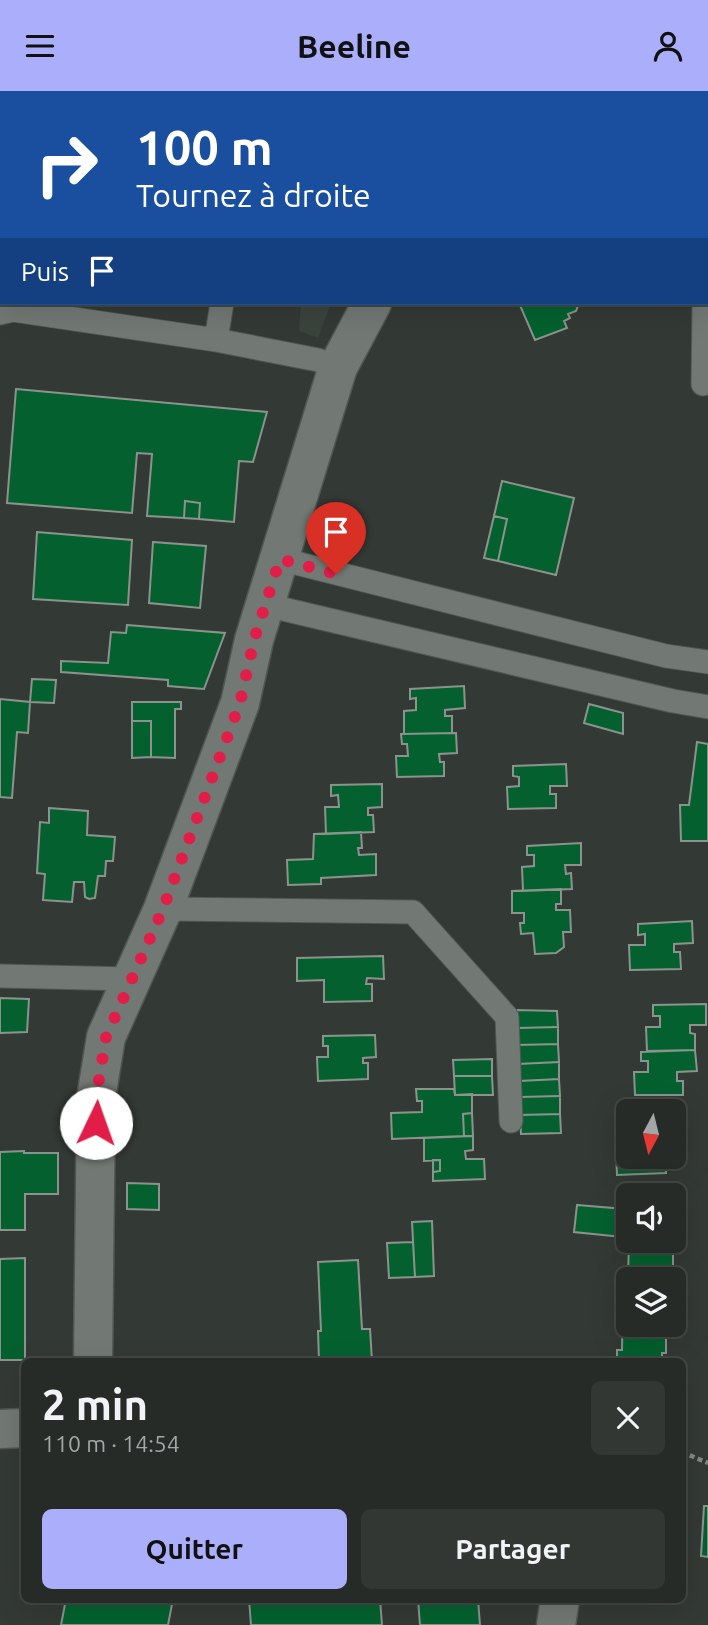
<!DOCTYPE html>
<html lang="fr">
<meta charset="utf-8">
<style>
body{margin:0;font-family:Ubuntu,sans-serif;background:#323733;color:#f1f3f6;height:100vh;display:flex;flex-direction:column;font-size:26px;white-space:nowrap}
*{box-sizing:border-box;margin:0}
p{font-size:23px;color:#a4a7a7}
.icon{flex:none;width:38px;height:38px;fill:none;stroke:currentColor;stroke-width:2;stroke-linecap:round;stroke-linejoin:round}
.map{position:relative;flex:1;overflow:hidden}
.side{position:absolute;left:21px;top:1267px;width:665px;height:245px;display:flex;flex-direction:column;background:#262b27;border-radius:10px;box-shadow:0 7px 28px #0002,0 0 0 2px #424744}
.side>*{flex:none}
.hud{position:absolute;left:0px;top:0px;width:709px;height:214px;box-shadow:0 7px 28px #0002,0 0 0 2px #424744;background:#1a4fa0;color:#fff;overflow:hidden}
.needle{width:46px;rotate:187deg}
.tools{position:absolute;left:616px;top:1008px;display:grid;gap:14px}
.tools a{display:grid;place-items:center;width:70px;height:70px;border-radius:10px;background:#262b27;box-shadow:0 7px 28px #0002,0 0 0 2px #424744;font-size:35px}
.pin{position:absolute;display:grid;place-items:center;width:60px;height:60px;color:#fff;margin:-72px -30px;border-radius:50% 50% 50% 0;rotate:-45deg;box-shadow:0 0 7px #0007}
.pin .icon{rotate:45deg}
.me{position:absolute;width:77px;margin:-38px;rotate:3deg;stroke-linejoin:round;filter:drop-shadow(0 0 5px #0008)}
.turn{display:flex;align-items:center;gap:24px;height:147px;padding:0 21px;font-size:32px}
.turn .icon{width:91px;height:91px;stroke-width:2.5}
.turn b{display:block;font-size:49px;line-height:60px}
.then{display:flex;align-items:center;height:66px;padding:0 21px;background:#0003;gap:14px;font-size:26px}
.round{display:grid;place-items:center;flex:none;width:74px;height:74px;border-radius:10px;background:#323733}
.headline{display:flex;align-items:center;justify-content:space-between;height:119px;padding:0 21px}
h1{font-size:42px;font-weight:700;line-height:52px}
.primary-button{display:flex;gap:14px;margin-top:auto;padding:14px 21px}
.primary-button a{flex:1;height:80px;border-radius:10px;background:#abaffb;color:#111;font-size:28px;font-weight:700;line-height:80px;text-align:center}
.primary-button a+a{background:#323733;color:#f1f3f6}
header{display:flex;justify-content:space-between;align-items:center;height:91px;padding:0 21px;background:#abaffb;color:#111;font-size:32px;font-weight:700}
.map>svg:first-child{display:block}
.built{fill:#3a443c}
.building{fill:#04612f;stroke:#8c938d;stroke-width:2}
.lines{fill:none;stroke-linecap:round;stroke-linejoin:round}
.service-casing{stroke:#515652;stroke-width:25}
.minor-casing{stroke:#515652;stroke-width:41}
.path{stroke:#838884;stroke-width:4.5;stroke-dasharray:5 3.5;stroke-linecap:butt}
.service{stroke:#727873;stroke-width:23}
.minor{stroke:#727873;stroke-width:38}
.route{stroke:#e11d48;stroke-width:12;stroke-dasharray:0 21.6}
</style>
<header><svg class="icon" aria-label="menu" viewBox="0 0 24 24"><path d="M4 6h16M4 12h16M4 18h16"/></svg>Beeline<svg class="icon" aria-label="person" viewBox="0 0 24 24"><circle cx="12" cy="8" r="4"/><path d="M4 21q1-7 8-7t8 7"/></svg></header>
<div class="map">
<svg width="708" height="1534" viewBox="0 0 708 1534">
<rect width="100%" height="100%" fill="#333934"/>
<path class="built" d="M301,212h30l-13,35 -19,-7z"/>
<path class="building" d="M61,0h116v2h-118z
M2,47v83l-2,-2z
M519,212h60l-3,8 -8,3 2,4 -6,3 3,7 -32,12z
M16,298l251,23 -14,50 -14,-1 -5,61 -35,-3 1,-16 -15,-2 -1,17 -37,-2 5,-62 -15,-1 -5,60 -125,-10z
M502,390l72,17 -18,77 -58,-14 9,-42 -13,-3z
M185,410l15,2 -1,16 -15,-1z
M494,425l13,3 -9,42 -14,-3z
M37,441l95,8 -4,65 -95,-6z
M153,451l53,4 -6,62 -51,-5z
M127,534l98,8 -21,56 -36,-3v-6l-107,-8v-11l47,2 3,-31 15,1z
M32,588l24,1 -2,23 -24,-1z
M464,595l1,22 -20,2v6h7v17l-48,1v-23l12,-1v-12l-6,1v-10z
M0,608l30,3 -2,31 -11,-1 -5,66 -12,-1z
M132,611h49v7h-6v49l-24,-1v-36h-19z
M589,613l34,9v21l-39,-11z
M132,630h19v36l-19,1z
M456,642l1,20 -18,1 1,8h4v14l-47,1 -1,-21h12l-1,-12h-5l-1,-10z
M697,651l11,2v97h-27l-1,-36h9z
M566,673l1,22h-17v8h6v14l-48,1 -1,-22 12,-1v-9l-6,-1v-10z
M382,693v23l-14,1v7h5l1,17 -48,2 -1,-27h14l-1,-12 -7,1v-11z
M49,717l39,3 -1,24 28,2 -2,24h-7l-1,15h-7l-3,22 -6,1 -4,-2 -1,-15h-10l-2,20 -29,-2 2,-26 -8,-1 3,-51 9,1z
M361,741l1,16h-4l1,7 17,-1v21l-55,3v6l-33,1 -1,-25 26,-1 1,-25z
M581,752v22h-16l1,9 5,-1 1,16 -49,2 -1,-24 12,-1v-11h-7v-9z
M561,798v15h-5v6h14l1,22h-8l1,15 -8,6 -21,1 -2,-21 -12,1 -1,-11h4v-10h-12v-22z
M692,830l1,22 -19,1v8h6l1,17 -51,1 -1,-25h16v-11l-7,1v-11z
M383,865l1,23 -17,-1 -1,6h6v17l-48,1v-22l-27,1v-23z
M0,907l29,1 -2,33 -27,1z
M706,913v21h-16v8l5,1v16l-48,1 -1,-24h14v-11h-7v-11z
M516,919l41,1 1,16 -41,1z
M558,936v17l-41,1v-17z
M375,944l1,22 -13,1v5h5v16l-50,2 -1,-24h11v-11h-5v-10z
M558,953l1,18 -41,2 -1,-19z
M695,959l2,21 -20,1v9h6v14h-48l-1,-23h14v-11h-7v-9z
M492,968v17h-38l-1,-16z
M559,971v17l-40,2 -1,-17z
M454,985h38l1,19h-38z
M559,988l1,17 -40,1 -1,-16z
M416,998h38l1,6 17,-1v19l-9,1 1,22 -72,3 -1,-26 31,-1v-11h-5z
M560,1005v18l-40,1v-18z
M472,1022l1,23h-9l-1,-22z
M560,1023l1,19 -40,1 -1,-19z
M473,1045v14l-8,1 1,8h18l1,20 -52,2v-9l7,-1v-11l-16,1v-23z
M24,1060v2h34v41h-33v36h-25v-78z
M616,1061h12v5h37l1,16 -49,2z
M433,1069h7v11l-7,1z
M127,1092l32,1v26l-32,-1z
M577,1114l48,4 -3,28 -48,-5z
M432,1130l2,55 -19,1 -3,-55z
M413,1151l2,35 -26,1 -2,-35z
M629,1153h44v32l-7,-1v4h-38v46h38v28h-4v8h-45v-11h5l1,-75h5z
M25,1167v102h-25v-101z
M358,1169l4,69h8l2,32h-53l-1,-30h3l-3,-69z
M704,1415h4v51l-7,-1z
M66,1508h107l-5,26h-107z
M249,1508h131l2,26h-131z
M418,1508h60l2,26h-60z"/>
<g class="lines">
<g class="service-casing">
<path id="service" d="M288,2l1,-2
M707,144l1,-10
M0,222l13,-3 203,30 102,20 20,7
M216,249l6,-37
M703,293l1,-81
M280,468l386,97 42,6
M266,514l407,96 35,6
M163,818l250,3 94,105 4,104
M0,885l131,3"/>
</g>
<g class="minor-casing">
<path id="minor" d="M509,2l2,-2
M93,1270l3,-263 10,-61 57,-128 77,-206 14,-63 84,-273 34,-64
M0,1338l24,-1
M556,1534l4,-26"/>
</g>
<path class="path" d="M5,0l2,2
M682,1361l26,11"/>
<use href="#service" class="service"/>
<use href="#minor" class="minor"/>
</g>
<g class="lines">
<path class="route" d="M96,1032v-25l10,-61 57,-128 77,-206 14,-63 26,-81 56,15"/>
</g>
</svg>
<div class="tools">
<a><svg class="needle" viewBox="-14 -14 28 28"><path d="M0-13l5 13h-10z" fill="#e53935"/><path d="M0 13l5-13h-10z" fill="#a4a7a7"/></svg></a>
<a><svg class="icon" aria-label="sound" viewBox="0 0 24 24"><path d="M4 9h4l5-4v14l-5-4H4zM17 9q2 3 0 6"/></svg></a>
<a><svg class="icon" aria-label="layers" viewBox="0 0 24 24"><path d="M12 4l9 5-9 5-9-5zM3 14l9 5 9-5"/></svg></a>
</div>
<div class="pin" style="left:336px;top:483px;background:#d93025"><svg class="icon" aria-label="arrive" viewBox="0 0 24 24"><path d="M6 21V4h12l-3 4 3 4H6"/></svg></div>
<svg class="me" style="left:96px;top:1032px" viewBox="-20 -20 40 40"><circle r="19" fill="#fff"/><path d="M0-13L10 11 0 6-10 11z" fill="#e11d48"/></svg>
<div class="hud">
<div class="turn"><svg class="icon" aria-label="right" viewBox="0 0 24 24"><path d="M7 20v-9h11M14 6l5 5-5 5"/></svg><div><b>100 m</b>Tournez à droite</div></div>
<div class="then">Puis<svg class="icon" aria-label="arrive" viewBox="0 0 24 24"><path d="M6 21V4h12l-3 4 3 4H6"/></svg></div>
</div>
<section class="side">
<div class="headline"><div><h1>2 min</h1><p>110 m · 14:54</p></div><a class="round"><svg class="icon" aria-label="close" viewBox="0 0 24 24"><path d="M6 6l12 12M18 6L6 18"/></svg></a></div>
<div class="primary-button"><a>Quitter</a><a>Partager</a></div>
</section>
</div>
